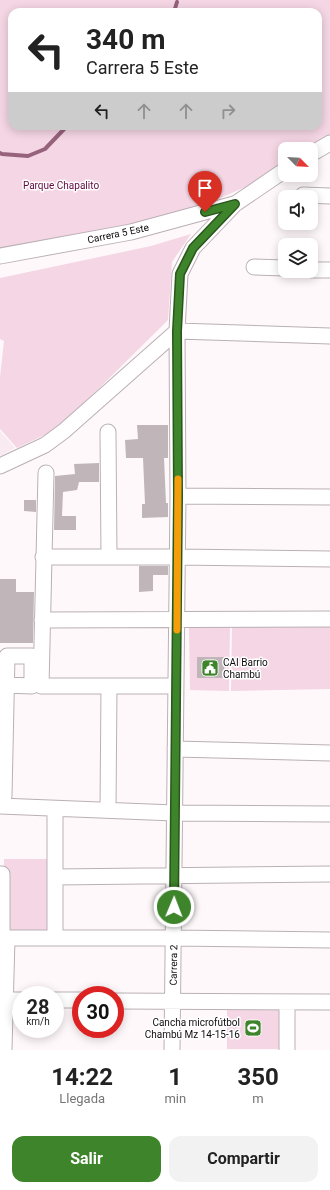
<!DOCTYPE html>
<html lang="es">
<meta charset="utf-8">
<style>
body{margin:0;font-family:Roboto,sans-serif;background:#f2f2f2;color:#222;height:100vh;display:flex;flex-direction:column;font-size:15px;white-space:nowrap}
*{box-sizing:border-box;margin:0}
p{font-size:13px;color:#767676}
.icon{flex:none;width:22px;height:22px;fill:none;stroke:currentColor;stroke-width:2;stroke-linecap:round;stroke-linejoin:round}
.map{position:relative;height:1050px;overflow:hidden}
.panel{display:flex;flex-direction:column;background:#fff;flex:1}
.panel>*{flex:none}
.top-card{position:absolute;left:8px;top:8px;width:314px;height:122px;border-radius:12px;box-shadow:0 2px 10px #0003;background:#fff;color:#222;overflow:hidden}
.needle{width:26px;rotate:114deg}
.controls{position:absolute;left:278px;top:142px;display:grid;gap:8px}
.controls a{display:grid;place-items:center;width:40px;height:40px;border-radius:8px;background:#fff;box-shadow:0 2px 10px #0003;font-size:20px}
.speed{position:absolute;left:12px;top:986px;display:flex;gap:8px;font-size:20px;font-weight:700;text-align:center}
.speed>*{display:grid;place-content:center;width:52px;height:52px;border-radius:50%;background:#fff;box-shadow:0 2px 10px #0003;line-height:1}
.speed small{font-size:10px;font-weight:400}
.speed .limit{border:6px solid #d22;background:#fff;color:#111}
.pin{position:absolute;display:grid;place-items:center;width:34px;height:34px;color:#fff;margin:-41px -17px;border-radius:50% 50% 50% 0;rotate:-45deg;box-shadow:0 0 4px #0007}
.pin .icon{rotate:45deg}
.me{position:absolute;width:44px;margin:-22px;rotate:1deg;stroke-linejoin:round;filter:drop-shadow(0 0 3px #0008)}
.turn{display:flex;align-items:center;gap:14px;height:84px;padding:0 12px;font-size:18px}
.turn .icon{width:52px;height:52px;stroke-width:2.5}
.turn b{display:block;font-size:28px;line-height:34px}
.lanes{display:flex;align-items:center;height:38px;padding:0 12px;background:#0003;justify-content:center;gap:20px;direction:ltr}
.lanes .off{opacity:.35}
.eta{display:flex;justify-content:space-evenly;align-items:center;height:68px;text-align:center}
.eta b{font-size:24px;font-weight:700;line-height:28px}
.primary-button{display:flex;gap:8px;margin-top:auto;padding:8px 12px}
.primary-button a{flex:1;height:46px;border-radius:12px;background:#3e842a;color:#fff;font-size:16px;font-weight:700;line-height:46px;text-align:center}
.primary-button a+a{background:#f2f2f2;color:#222}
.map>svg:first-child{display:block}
.built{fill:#f8eaf0}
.green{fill:#f5d6e4;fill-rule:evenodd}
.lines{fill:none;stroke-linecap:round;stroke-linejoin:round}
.stream{stroke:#96627c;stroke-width:4}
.building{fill:#c0b6ba}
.street-casing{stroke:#bab0b4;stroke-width:17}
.street{stroke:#fff;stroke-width:15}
.route-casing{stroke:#28561b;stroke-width:10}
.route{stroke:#3e842a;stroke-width:7}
.slow{stroke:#f59e0b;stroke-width:7}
.labels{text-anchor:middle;stroke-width:3;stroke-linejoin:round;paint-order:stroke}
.park-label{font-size:10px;fill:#620840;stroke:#fff}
.street-label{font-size:10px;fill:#0e0b0d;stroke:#fff}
.poi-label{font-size:10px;fill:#0e0b0d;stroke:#fff;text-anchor:start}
</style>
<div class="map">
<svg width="330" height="1050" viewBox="0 0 330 1050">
<rect width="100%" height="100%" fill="#fef8fb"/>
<path class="built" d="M0,431l15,17 -15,8z"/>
<path class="green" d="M0,0h330v139l-23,10h-22v14l-33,21 -54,24 -198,51zM12,12h306v114h-306z
M191,234l-19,28 -4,58 -109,108 -42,20 -17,-19v-52l4,-36 -4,-2v-61l151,-32z
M330,624v65l-99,2 1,-66z
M189,625h41l-1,66 -39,-1z
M4,859h48l1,76h-49z
M227,1008h52v41h-52z"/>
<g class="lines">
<path class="stream" d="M174,12l3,-10
M0,153l2,1 26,2 17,-7 22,-23"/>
</g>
<path class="building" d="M137,425h31v33h-4l2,45h2v14l-26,1v-14h3l-2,-46h-17l-1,-18 13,-1z
M99,463v19h-20l-2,8 -14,2 -1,24h14v14h-22l1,-54 20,-2 -1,-10z
M24,500h12v12l-12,-1z
M139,566h29v9h-15v16l-14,1z
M0,579h16v13h18l-1,51h-33z
M197,657h27v21h-27z"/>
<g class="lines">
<g class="street-casing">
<path id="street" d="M311,154l19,-11
M303,195l27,1
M0,256l131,-24 103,-28
M254,267l31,1
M311,270h19
M108,432l1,125
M0,466l45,-21 19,-14 113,-100 153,5
M46,473l-5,213h135
M178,496l152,1
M43,557h134l153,2
M42,620l288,-1
M175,749l155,4
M0,796h4l3,-140h25v30l-26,-1
M0,806l174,7 156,1
M108,810l1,-124
M0,874h2v64
M55,877l275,-3
M0,938h173l157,2
M55,938v-129
M5,1000h16
M55,1000h26
M115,1001l215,1
M287,1002v48
M4,1050l3,-112
M172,1050l6,-554 -1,-165 3,-57 13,-26 42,-44 50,-34"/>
</g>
<use href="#street" class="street"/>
</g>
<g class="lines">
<g class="route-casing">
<path id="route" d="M174,907l4,-411 -1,-165 3,-57 13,-26 42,-44 -30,8"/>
</g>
<use href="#route" class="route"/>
<path class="slow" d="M177,630l1,-151"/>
</g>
<defs>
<g id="civic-square" transform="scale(0.9)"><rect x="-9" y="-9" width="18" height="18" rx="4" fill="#3e842a" stroke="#fff"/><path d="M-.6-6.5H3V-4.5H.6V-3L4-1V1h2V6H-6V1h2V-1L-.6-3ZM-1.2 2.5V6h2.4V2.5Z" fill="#fff"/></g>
<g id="stadium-square" transform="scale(0.9)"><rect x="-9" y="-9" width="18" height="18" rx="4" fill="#3e842a" stroke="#fff"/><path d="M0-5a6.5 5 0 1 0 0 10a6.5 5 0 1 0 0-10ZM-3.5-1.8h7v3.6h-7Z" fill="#fff"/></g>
</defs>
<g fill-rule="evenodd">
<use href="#civic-square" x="210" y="668"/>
<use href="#stadium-square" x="253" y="1028"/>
</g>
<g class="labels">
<g class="park-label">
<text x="61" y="189">Parque Chapalito</text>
</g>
<g class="street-label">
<text transform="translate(118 233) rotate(-12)" y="4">Carrera 5 Este</text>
<text transform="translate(173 965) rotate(-89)" y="4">Carrera 2</text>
</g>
<g class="poi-label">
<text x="223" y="666">CAI Barrio<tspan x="223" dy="12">Chambú</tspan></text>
<text x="240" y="1026" text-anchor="end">Cancha microfútbol<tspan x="240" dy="12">Chambú Mz 14-15-16</tspan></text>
</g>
</g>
</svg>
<div class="controls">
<a><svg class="needle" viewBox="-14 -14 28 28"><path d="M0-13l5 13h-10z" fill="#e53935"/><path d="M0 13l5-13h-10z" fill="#767676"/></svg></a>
<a><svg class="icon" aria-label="sound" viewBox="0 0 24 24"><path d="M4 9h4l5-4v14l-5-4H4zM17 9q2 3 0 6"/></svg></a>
<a><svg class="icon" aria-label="layers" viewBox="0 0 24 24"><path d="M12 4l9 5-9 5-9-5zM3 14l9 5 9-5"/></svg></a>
</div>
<div class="speed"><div>28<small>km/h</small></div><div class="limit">30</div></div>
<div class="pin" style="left:205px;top:212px;background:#d93025"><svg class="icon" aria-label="arrive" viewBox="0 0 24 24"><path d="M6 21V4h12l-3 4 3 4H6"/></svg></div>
<svg class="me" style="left:174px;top:907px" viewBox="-20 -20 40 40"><circle r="17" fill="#3e842a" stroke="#fff" stroke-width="3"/><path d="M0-11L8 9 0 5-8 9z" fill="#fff"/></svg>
<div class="top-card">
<div class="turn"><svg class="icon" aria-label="left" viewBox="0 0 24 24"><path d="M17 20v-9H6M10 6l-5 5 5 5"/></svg><div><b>340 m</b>Carrera 5 Este</div></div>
<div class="lanes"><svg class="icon" aria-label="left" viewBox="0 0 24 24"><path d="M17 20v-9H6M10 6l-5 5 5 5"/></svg><svg class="icon off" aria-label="ahead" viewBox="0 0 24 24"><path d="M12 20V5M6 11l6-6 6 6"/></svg><svg class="icon off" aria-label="ahead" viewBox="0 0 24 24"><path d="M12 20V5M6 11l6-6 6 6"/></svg><svg class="icon off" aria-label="right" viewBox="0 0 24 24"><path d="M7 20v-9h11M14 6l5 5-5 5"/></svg></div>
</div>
</div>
<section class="panel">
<div class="eta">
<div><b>14:22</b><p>Llegada</p></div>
<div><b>1</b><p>min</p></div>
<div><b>350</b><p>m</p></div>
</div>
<div class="primary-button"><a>Salir</a><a>Compartir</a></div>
</section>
